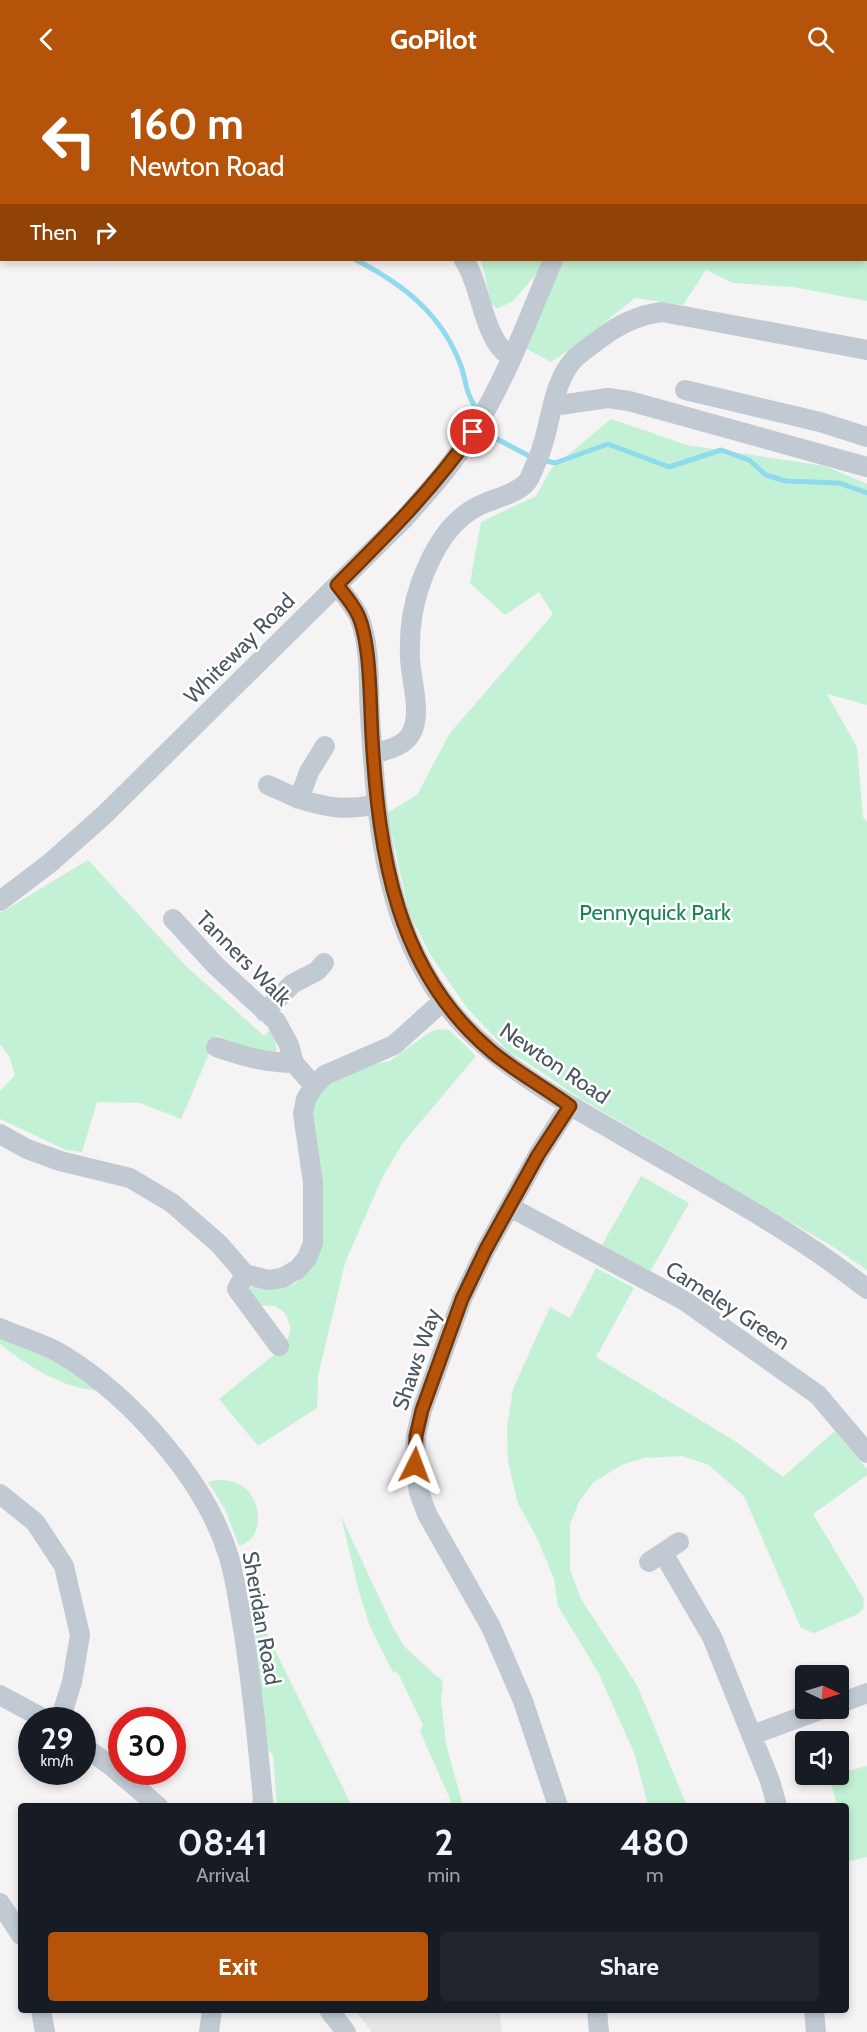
<!DOCTYPE html>
<style>
body{margin:0;font-family:Cabin,sans-serif;background:#20242c;color:#f1f3f6;height:100vh;display:flex;flex-direction:column;font-size:22px;white-space:nowrap}
*{box-sizing:border-box;margin:0}
p{font-size:20px;color:#9ea1a6}
.icon{flex:none;width:33px;height:33px;fill:none;stroke:currentColor;stroke-width:2;stroke-linecap:round;stroke-linejoin:round}
.map{position:relative;flex:1;overflow:hidden}
.details{position:absolute;left:18px;top:1725px;width:831px;height:210px;display:flex;flex-direction:column;background:#171b24;border-radius:6px;box-shadow:0 3px 9px #0003}
.details>*{flex:none}
.banner{position:absolute;left:0px;top:0px;width:867px;height:183px;box-shadow:0 3px 9px #0003;background:#b45309;color:#fff;overflow:hidden}
.needle{width:39px;rotate:94deg}
.tools{position:absolute;left:795px;top:1587px;display:grid;gap:12px}
.tools a{display:grid;place-items:center;width:54px;height:54px;border-radius:6px;background:#171b24;box-shadow:0 3px 9px #0003;font-size:30px}
.speed{position:absolute;left:18px;top:1629px;display:flex;gap:12px;font-size:30px;font-weight:700;text-align:center}
.speed>*{display:grid;place-content:center;width:78px;height:78px;border-radius:50%;background:#171b24;box-shadow:0 3px 9px #0003;line-height:1}
.speed small{font-size:15px;font-weight:400}
.speed .limit{border:9px solid #d22;background:#fff;color:#111}
.pin{position:absolute;display:grid;place-items:center;width:51px;height:51px;color:#fff;margin:-26px;border:3px solid #fff;border-radius:50%;box-shadow:0 2px 6px #0007}
.me{position:absolute;width:66px;margin:-33px;rotate:3deg;stroke-linejoin:round;filter:drop-shadow(0 0 4px #0008)}
.turn{display:flex;align-items:center;gap:21px;height:126px;padding:0 30px;font-size:27px}
.turn .icon{width:78px;height:78px;stroke-width:2.5}
.turn b{display:block;font-size:42px;line-height:51px}
.then{display:flex;align-items:center;height:57px;padding:0 30px;background:#0003;gap:12px;font-size:22px}
.eta{display:flex;justify-content:space-evenly;align-items:center;height:102px;text-align:center}
.eta b{font-size:36px;font-weight:700;line-height:42px}
.cta{display:flex;gap:12px;margin-top:auto;padding:12px 30px}
.cta a{flex:1;height:69px;border-radius:6px;background:#b45309;color:#fff;font-size:24px;font-weight:700;line-height:69px;text-align:center}
.cta a+a{background:#20242c;color:#f1f3f6}
header{display:flex;justify-content:space-between;align-items:center;height:78px;padding:0 30px;background:#b45309;color:#fff;font-size:27px;font-weight:700}
.map>svg:first-child{display:block}
.education{fill:#e6e4e5}
.green{fill:#c3f1d5}
.lines{fill:none;stroke-linecap:round;stroke-linejoin:round}
.stream{stroke:#90daee;stroke-width:5}
.minor{stroke:#c1cad2;stroke-width:20}
.route-casing{stroke:#753606;stroke-width:15}
.route{stroke:#b45309;stroke-width:10}
.labels{text-anchor:middle;stroke-width:5;stroke-linejoin:round;paint-order:stroke}
.street-label{font-size:22px;fill:#4a5661;stroke:#fff}
.park-label{font-size:22px;fill:#17864f;stroke:#fff}
</style>
<header><svg class="icon" aria-label="back" viewBox="0 0 24 24"><path d="M15 5l-7 7 7 7"/></svg>GoPilot<svg class="icon" aria-label="search" viewBox="0 0 24 24"><circle cx="10" cy="10" r="6"/><path d="M15 15l6 6"/></svg></header>
<div class="map">
<svg width="867" height="1954" viewBox="0 0 867 1954">
<rect width="100%" height="100%" fill="#f5f3f3"/>
<path class="education" d="M355,1932h144l3,22h-130z"/>
<path class="green" d="M481,182h374l12,1v40l-74,-14 -60,-4 -27,-13 -23,35 -48,-7 -63,50 -21,14 -24,-13 30,-76h-20l-24,28 -16,8 -6,-6z
M611,341l76,26 138,21 42,18v221l-40,-11 30,53 6,70 4,5v448l-32,-22 -254,-149 -53,-36 -19,-11 -41,-43 -37,-53 -22,-43 -22,-100 30,-18 33,-62 103,-119 -14,-22 -34,23 -35,-32 11,-61 55,-26 15,-27z
M88,782l98,106 78,70 6,-6 5,10 2,9 -3,4 -43,-10 -14,-8 -36,84 -41,-16 -43,-1 -15,50 -16,-2 -66,-31v-28l15,-16 -5,-17 -10,-14v-131z
M438,951l11,1 27,26 -73,87 -21,35 -37,85 -27,113 -1,32 -59,38 -39,-47 66,-53 6,-18 -6,-15 -10,-7 -18,-1 -6,-6 -2,-12h30l16,-3 13,-12 12,-31 -11,-126 6,-24 24,-20 51,-10 37,-27z
M641,1098l48,27 -39,69 -48,-27z
M596,1190l38,20 -38,69 142,86 45,34 52,-46 32,38v6l-54,39 51,85 -1,10 -7,6 -42,18 -13,-5 -57,-132 -35,-31 -27,-9 -38,2 -23,7 -27,17 -14,18 -10,24v45l11,30 56,86 50,121h-39l-13,-51 -37,-83 -40,-66 -4,-27 -17,-41 -19,-34 -10,-42 -1,-35 6,-38 37,-82 20,11z
M0,1255l36,16 64,42c-38,-3 -71,-24 -100,-47z
M217,1402c9,0 19,1 27,7 18,15 21,51 -5,59l-14,-37 -17,-27z
M341,1438l52,111 11,19 30,28 7,5 2,4 -2,17 5,44 17,62h-10l-33,-75 3,-6 -25,-52 -6,-2 -23,-47 -11,-36z
M251,1524l101,204h-75l-4,-51 -6,-6 -13,-116 -6,-30z
M867,1688v91l-21,5v-56h-9l-8,-30z"/>
<g class="lines">
<path class="stream" d="M65,0l2,2
M356,182c47,24 86,54 105,106 4,10 4,21 9,31 2,6 6,11 10,16
M485,343l12,18 36,19
M542,382l13,3 53,-19 61,23 52,-17 28,10 17,15 20,6 53,2 28,10"/>
<path class="minor" d="M412,0v2
M647,2l1,-2
M464,182c19,29 18,78 47,98
M685,312l135,32 47,15
M553,328l55,-8 21,3 238,66
M337,507c7,10 17,20 22,32 12,30 9,67 11,99 4,62 8,125 25,184 14,48 37,93 72,129 43,43 97,73 149,103 85,50 174,96 251,157
M325,668l-16,26 -10,27c30,9 47,12 78,5
M373,676c10,-3 25,-6 33,-14 20,-19 4,-60 4,-83 -1,-25 2,-49 10,-72 12,-34 30,-68 65,-82 12,-5 32,-10 41,-20 5,-5 7,-14 10,-20 16,-33 13,-77 39,-105 7,-6 15,-12 22,-17 20,-16 40,-26 65,-29l205,38
M268,707l31,14
M0,823l50,-38 53,-47 300,-296c25,-28 51,-57 71,-90 33,-53 55,-113 79,-170
M173,841l43,47 60,55 13,24 5,18 20,23
M265,934l27,-28 25,-13 7,-8
M216,969c26,9 50,16 78,16
M0,1056l27,15 33,12 70,17 42,25 47,41 26,30 23,6 14,-2 16,-9 9,-11 6,-15v-60l-10,-69 3,-15 8,-13 11,-11 69,-30 49,-44
M510,1129l175,94 133,94 49,58
M245,1196l-8,15 42,57
M0,1250c20,9 44,15 63,27 67,41 141,123 165,199 8,26 11,53 16,80 8,55 14,111 19,167l-1,5
M0,1416l35,28 29,44 16,69 -8,47 -12,38
M663,1475l49,84 58,144 7,25
M649,1484l30,-20
M0,1617l46,25
M838,1626l29,-11
M752,1657l73,-27
M82,1667l29,21 47,40
M558,1728l-35,-105 -32,-74 -64,-113 -8,-22 -4,-27 1,-29 6,-26 40,-111 24,-50 52,-94 32,-50
M0,1825l21,32
M41,1932l4,22
M329,1932l17,22
M597,1932l2,22
M814,1932l2,22
M209,1954l3,-22"/>
</g>
<g class="lines">
<g class="route-casing">
<path id="route" d="M415,1387l1,-29 6,-26 40,-111 24,-50 52,-94 32,-49c-26,-19 -54,-34 -79,-55 -95,-80 -112,-196 -119,-314 -2,-32 -1,-94 -14,-122 -5,-11 -14,-21 -21,-30 49,-49 96,-96 136,-153"/>
</g>
<use href="#route" class="route"/>
</g>
<g class="labels">
<g class="street-label">
<text transform="translate(239 570) rotate(-45)" y="8">Whiteway Road</text>
<text transform="translate(244 880) rotate(45)" y="8">Tanners Walk</text>
<text transform="translate(555 985) rotate(34)" y="8">Newton Road</text>
<text transform="translate(728 1227) rotate(33)" y="8">Cameley Green</text>
<text transform="translate(416 1281) rotate(-71)" y="8">Shaws Way</text>
<text transform="translate(262 1540) rotate(80)" y="8">Sheridan Road</text>
</g>
<g class="park-label">
<text x="655" y="842">Pennyquick Park</text>
</g>
</g>
</svg>
<div class="tools">
<a><svg class="needle" viewBox="-14 -14 28 28"><path d="M0-13l5 13h-10z" fill="#e53935"/><path d="M0 13l5-13h-10z" fill="#9ea1a6"/></svg></a>
<a><svg class="icon" aria-label="sound" viewBox="0 0 24 24"><path d="M4 9h4l5-4v14l-5-4H4zM17 9q2 3 0 6"/></svg></a>
</div>
<div class="speed"><div>29<small>km/h</small></div><div class="limit">30</div></div>
<div class="pin" style="left:473px;top:354px;background:#d93025"><svg class="icon" aria-label="arrive" viewBox="0 0 24 24"><path d="M6 21V4h12l-3 4 3 4H6"/></svg></div>
<svg class="me" style="left:415px;top:1387px" viewBox="-20 -20 40 40"><path d="M0-17L14 15 0 8-14 15z" fill="#b45309" stroke="#fff" stroke-width="4"/></svg>
<div class="banner">
<div class="turn"><svg class="icon" aria-label="left" viewBox="0 0 24 24"><path d="M17 20v-9H6M10 6l-5 5 5 5"/></svg><div><b>160 m</b>Newton Road</div></div>
<div class="then">Then<svg class="icon" aria-label="right" viewBox="0 0 24 24"><path d="M7 20v-9h11M14 6l5 5-5 5"/></svg></div>
</div>
<section class="details">
<div class="eta">
<div><b>08:41</b><p>Arrival</p></div>
<div><b>2</b><p>min</p></div>
<div><b>480</b><p>m</p></div>
</div>
<div class="cta"><a>Exit</a><a>Share</a></div>
</section>
</div>
